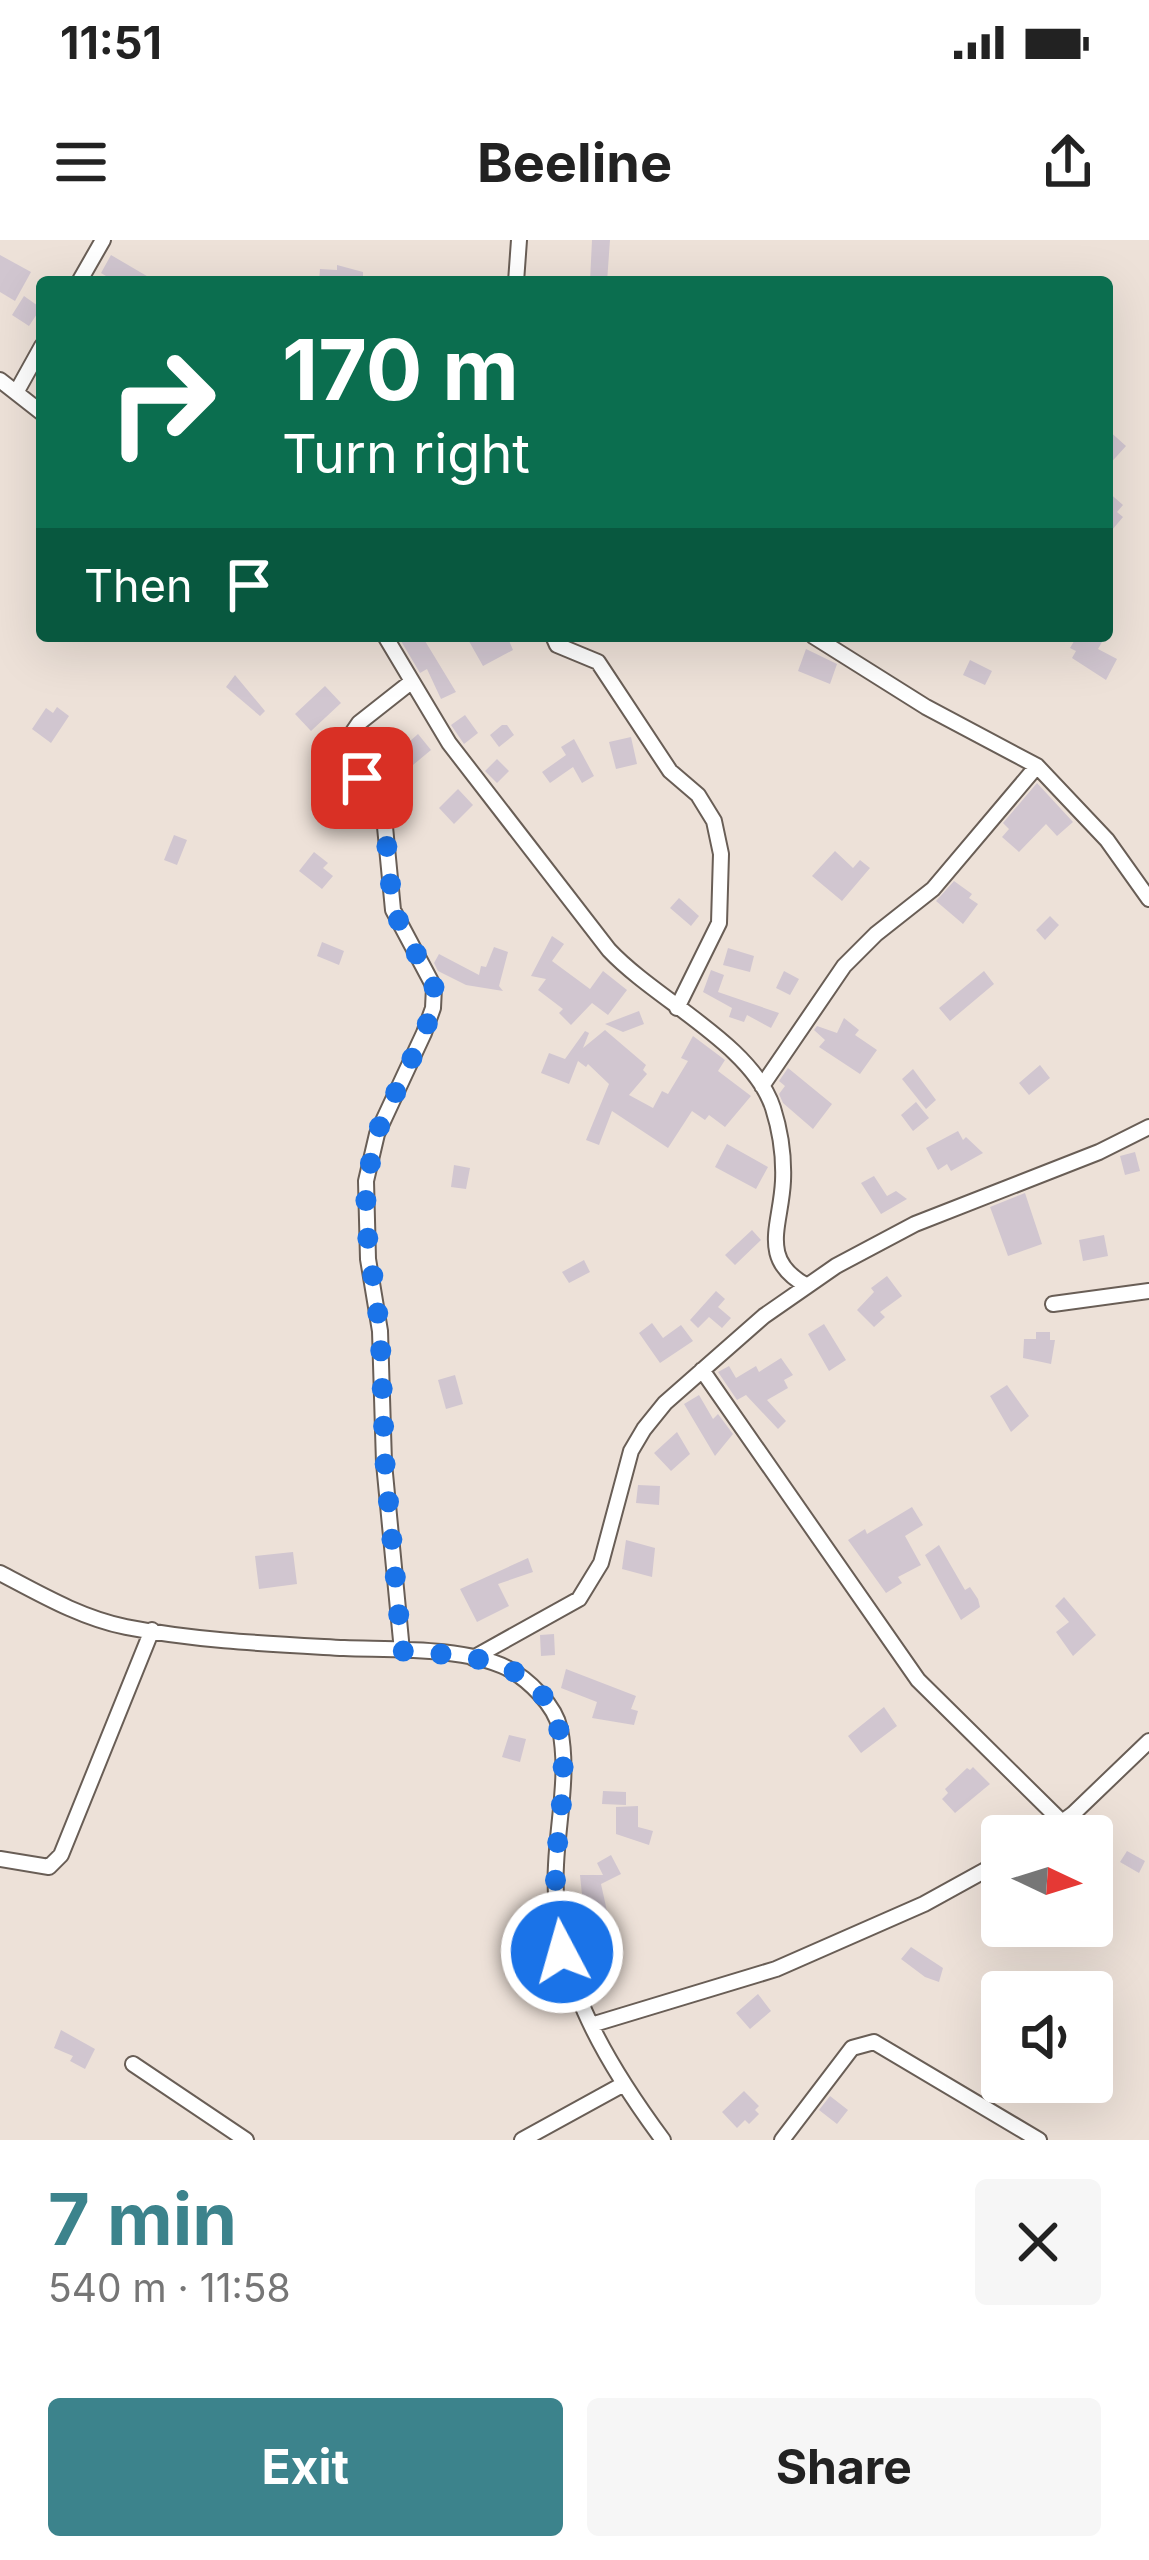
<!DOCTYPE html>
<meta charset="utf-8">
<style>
body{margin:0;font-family:Inter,sans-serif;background:#f6f6f6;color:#222;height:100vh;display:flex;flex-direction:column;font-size:45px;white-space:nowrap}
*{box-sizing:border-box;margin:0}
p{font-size:39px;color:#767676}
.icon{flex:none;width:66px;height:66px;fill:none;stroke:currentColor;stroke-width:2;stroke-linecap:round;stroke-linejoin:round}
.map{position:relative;height:1900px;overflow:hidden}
.panel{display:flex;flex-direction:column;background:#fff;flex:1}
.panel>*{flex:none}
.top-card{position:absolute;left:36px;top:36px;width:1077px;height:366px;border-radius:12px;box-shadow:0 12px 48px #0002;background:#0b6e4f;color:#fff;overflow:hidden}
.needle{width:78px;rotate:94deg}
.buttons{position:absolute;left:981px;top:1575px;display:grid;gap:24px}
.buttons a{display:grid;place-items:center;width:132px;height:132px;border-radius:12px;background:#fff;box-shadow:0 12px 48px #0002;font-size:60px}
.pin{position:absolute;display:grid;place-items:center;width:102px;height:102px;color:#fff;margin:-51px;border-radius:24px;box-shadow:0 6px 18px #0006}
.me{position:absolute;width:132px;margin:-66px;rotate:354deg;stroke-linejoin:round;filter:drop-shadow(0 0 9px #0008)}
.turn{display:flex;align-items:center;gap:42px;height:252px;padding:0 48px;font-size:54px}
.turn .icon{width:156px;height:156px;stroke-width:2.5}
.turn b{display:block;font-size:84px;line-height:102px}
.then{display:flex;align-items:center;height:114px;padding:0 48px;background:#0003;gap:24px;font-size:45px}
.round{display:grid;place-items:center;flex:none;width:126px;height:126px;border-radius:12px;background:#f6f6f6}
.summary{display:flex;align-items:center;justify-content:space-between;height:204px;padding:0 48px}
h1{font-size:72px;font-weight:700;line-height:90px;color:#3c838c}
.action{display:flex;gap:24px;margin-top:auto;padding:24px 48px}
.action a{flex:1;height:138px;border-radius:12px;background:#3c838c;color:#fff;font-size:48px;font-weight:700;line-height:138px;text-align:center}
.action a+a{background:#f6f6f6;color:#222}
.status{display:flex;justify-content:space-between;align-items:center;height:84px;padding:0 60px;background:#fff;direction:ltr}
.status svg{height:33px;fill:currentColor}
header{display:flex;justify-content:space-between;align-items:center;height:156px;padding:0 48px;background:#fff;font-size:54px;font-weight:700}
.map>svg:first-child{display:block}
.building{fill:#d1c6d0}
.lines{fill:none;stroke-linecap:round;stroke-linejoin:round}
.minor-casing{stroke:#695e56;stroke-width:18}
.minor{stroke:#fff;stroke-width:14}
.route{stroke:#1a73e8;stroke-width:21;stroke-dasharray:0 37.8}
</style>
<div class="status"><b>11:51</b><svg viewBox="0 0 49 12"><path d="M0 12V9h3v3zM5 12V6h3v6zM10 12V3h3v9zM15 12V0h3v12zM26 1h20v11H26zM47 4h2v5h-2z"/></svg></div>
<header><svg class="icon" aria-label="menu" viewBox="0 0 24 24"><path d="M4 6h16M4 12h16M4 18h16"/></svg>Beeline<svg class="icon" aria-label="share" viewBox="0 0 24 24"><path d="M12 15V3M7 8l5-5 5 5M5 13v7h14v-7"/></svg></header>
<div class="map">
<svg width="1149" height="1900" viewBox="0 0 1149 1900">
<rect width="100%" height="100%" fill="#ede1d8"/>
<path class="building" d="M592,0h18l-3,42h-17z
M0,15l31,17 -16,29 -15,-9z
M111,15l46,27h-41l-15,-9z
M337,25l26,7v10h-44l1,-13 17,1z
M24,56l17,12 -12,18 -17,-11z
M1107,189l19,17 -19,21z
M1107,251l16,14 -6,7 6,5 -16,19z
M398,396h24l34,56 -15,7 -14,-30 -7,4z
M466,396h41l6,14 -30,16z
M1077,396h14l11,6 -4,7 19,10 -11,21 -34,-22 4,-7 -6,-3z
M806,409l31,15 -7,20 -32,-13z
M970,420l22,11 -7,14 -22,-10z
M235,435l30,36 -5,5 -34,-29z
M325,446l16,17 -30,28 -16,-17z
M57,467l12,9 -18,27 -19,-14 14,-21 7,5z
M465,475l13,18 -14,11 -13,-19z
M502,485h5l7,10 -15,12 -9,-12z
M418,494l13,16 -18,15 -13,-15z
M631,497l6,27 -21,5 -7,-27z
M574,499l20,37 -12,7 -9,-16 -23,16 -8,-11 24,-17 -5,-8z
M497,519l12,12 -12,12 -12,-12z
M1037,543l36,39 -16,14 -11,-12 -27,28 -17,-15 7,-8 -6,-6z
M458,549l15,16 -19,19 -15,-16z
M174,595l13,5 -10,25 -13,-5z
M835,611l18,17 7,-8 10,8 -28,33 -30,-25z
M314,612l14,11 -5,5 10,8 -11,13 -23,-18z
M954,641l18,13 -3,4 9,6 -15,20 -27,-23z
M679,658l20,18 -8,10 -21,-18z
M1050,676l9,9 -14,15 -9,-10z
M552,696l12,8 -12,17 38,28 13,-18 24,19 -19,25 -16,-12 -21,22 -12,-12 4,-4 -25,-19 8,-11 -15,-3z
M322,702l22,9 -5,14 -22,-9z
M494,707l14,5 -9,34 4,5 -37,-6 -28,-14 -4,-8 5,-9 40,21 2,-9 5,1z
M728,708l26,8 -4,16 -27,-7z
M711,730l13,5 -6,17 61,21 -8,15 -24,-13 -3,7 -15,-5 3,-9 -29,-16z
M784,731l15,8 -9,16 -14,-7z
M984,731l10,13 -44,37 -11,-13z
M639,771l5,13 -21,8 -18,-8z
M844,778l15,12 -4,5 22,15 -17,24 -41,-27 6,-7 -11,-10 3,-4 20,7z
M605,790l41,35 -3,5 4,4 -18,21 24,13 9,-17 6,3 20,-33 -7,-3 12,-22 32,24 -7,11 33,25 -26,31 -16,-12 -4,5 -13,-9 -24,37 -56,-37 -13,34 -13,-5 23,-56 -21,-20 -2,3 -8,-6 -9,23 -28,-11 8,-20 16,6 20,-28 4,2 -6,15z
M1040,825l10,13 -21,17 -10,-12z
M788,828l44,36 -19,25 -30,-26 -4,-9 6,-8 -6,-5z
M913,829l23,31 -10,9 -24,-30z
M916,862l13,16 -16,13 -12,-16z
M958,891l5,9 3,-3 17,16 -32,18 -4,-7 -9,6 -12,-22z
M727,904l41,23 -12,22 -41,-22z
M1135,912l5,19 -15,4 -5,-19z
M454,925l16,3 -4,21 -15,-2z
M874,936l13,20 9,-5 11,8 -26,15 -20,-31z
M1025,953l17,51 -34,12 -18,-49z
M752,990l9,10 -26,25 -10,-10z
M1104,995l4,21 -25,5 -4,-21z
M584,1020l6,12 -21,11 -7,-11z
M887,1036l15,20 -22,16 5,5 -11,10 -17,-17 17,-18 -3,-4z
M716,1051l9,8 -7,8 13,11 -9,10 -13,-11 -11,11 -8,-8z
M652,1083l11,15 18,-13 12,16 -33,22 -21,-30z
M824,1084l22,36 -17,11 -21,-37z
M1036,1092h14v8h5l-4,24 -28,-6 1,-19h12z
M781,1118l12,17 -9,5 4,8 -21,12 19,21 -8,8 -32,-34 -9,5 -19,-28 11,-6 7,12 20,-12 3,6z
M455,1135l8,29 -17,5 -8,-29z
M1007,1145l22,31 -18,16 -21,-36z
M699,1155l14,24 5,-5 15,20 -18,22 -31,-52z
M677,1192l13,22 -19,17 -17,-18z
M638,1245l22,1 -1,19 -23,-2z
M912,1267l11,18 -18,11 16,29 -23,12 4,6 -16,10 -38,-53 17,-11 2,5z
M626,1300l29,8 -3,29 -30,-8z
M939,1305l26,45 5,-3 8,12 2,8 -19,13 -36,-65z
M293,1312l4,32 -38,5 -4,-33z
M528,1318l5,14 -35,12 11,22 -32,16 -17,-33z
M1064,1357l32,38 -23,21 -17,-24 13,-10 -14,-16z
M554,1394l1,21 -14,1 -1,-21z
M566,1429l70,27 -5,13 7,2 -4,14 -42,-7 5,-16 -36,-14z
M884,1467l13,19 -36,27 -13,-17z
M509,1495l17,4 -6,23 -18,-5z
M973,1527l17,17 -35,29 -13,-14 6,-6 -3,-4 22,-21 3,2z
M603,1551l23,1v13l-24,-1z
M638,1566v21l15,4 -4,14 -33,-11v-27z
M1127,1611l18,10 -6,12 -19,-11z
M611,1615l10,19 -20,10 6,27 -23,4 -4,-40h23l-6,-12z
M911,1707l32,21 -4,14 -14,-5 -24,-18z
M758,1754l13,17 -21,18 -14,-16z
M61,1790l34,19 -10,20 -15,-8 3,-5 -19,-8z
M744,1851l15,15 -4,4 4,4 -10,10 -4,-4 -8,8 -15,-16z
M830,1856l18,14 -11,14 -18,-14z"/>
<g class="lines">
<g class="minor-casing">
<path id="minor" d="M79,42l24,-42
M516,42l3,-42
M0,140l42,33
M17,151l25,-45
M385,396l64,107 160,207c48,51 143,94 164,158 7,22 11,50 10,73 -2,45 -25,78 24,105
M553,396l4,9 41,17 72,109 28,24 16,26 7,33 -2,69 -42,85
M813,396l113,71 111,59 70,74 42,59
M762,846l82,-120 32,-32 57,-45 104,-123
M1053,1064l96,-13
M702,1130l216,310 144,142
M0,1333c40,21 81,45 126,54 71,14 146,17 218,21 48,2 120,-1 163,20 21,11 48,37 53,61 9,46 -2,90 -4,136 -6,105 47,194 107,275
M402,1411l-18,-188 -4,-132 -12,-72 -2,-78 11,-47 47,-101 9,-25 1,-21 -41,-77 -10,-104 -32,-40 -7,-21 15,-22 52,-41
M473,1418l106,-59 22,-36 30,-112 13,-22 21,-26 99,-87 72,-50 79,-42 184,-72 50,-25
M1043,1596l30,-22 76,-73
M0,1619l49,8 12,-12 91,-225
M591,1785l185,-56 148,-65 78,-43
M133,1824l113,76
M522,1900l100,-55
M782,1900l70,-92 22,-6 165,98"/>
</g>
<use href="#minor" class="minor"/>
</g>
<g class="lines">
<path class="route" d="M362,538l21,28 10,104 41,77 -1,21 -9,25 -48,101 -9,47 -2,36 15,113 5,133 17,188c34,3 70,3 102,16 85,35 54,132 52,201 -2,28 2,56 6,84"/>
</g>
</svg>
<div class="buttons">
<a><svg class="needle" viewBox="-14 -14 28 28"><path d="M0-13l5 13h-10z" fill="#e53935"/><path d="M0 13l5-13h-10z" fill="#767676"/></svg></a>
<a><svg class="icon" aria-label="sound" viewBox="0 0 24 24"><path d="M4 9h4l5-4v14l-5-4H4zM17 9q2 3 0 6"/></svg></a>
</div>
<div class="pin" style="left:362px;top:538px;background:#d93025"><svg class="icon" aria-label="arrive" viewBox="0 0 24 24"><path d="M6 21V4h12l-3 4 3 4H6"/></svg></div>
<svg class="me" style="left:562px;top:1712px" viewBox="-20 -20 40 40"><circle r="17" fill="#1a73e8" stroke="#fff" stroke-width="3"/><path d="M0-11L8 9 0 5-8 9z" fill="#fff"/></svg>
<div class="top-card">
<div class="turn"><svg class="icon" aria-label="right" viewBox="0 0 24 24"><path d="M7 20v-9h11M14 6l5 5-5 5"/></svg><div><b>170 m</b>Turn right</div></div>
<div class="then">Then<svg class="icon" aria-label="arrive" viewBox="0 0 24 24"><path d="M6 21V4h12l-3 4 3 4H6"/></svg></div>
</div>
</div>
<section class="panel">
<div class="summary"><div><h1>7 min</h1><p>540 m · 11:58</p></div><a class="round"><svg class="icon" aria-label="close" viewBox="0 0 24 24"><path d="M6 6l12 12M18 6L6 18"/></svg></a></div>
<div class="action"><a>Exit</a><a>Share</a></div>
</section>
